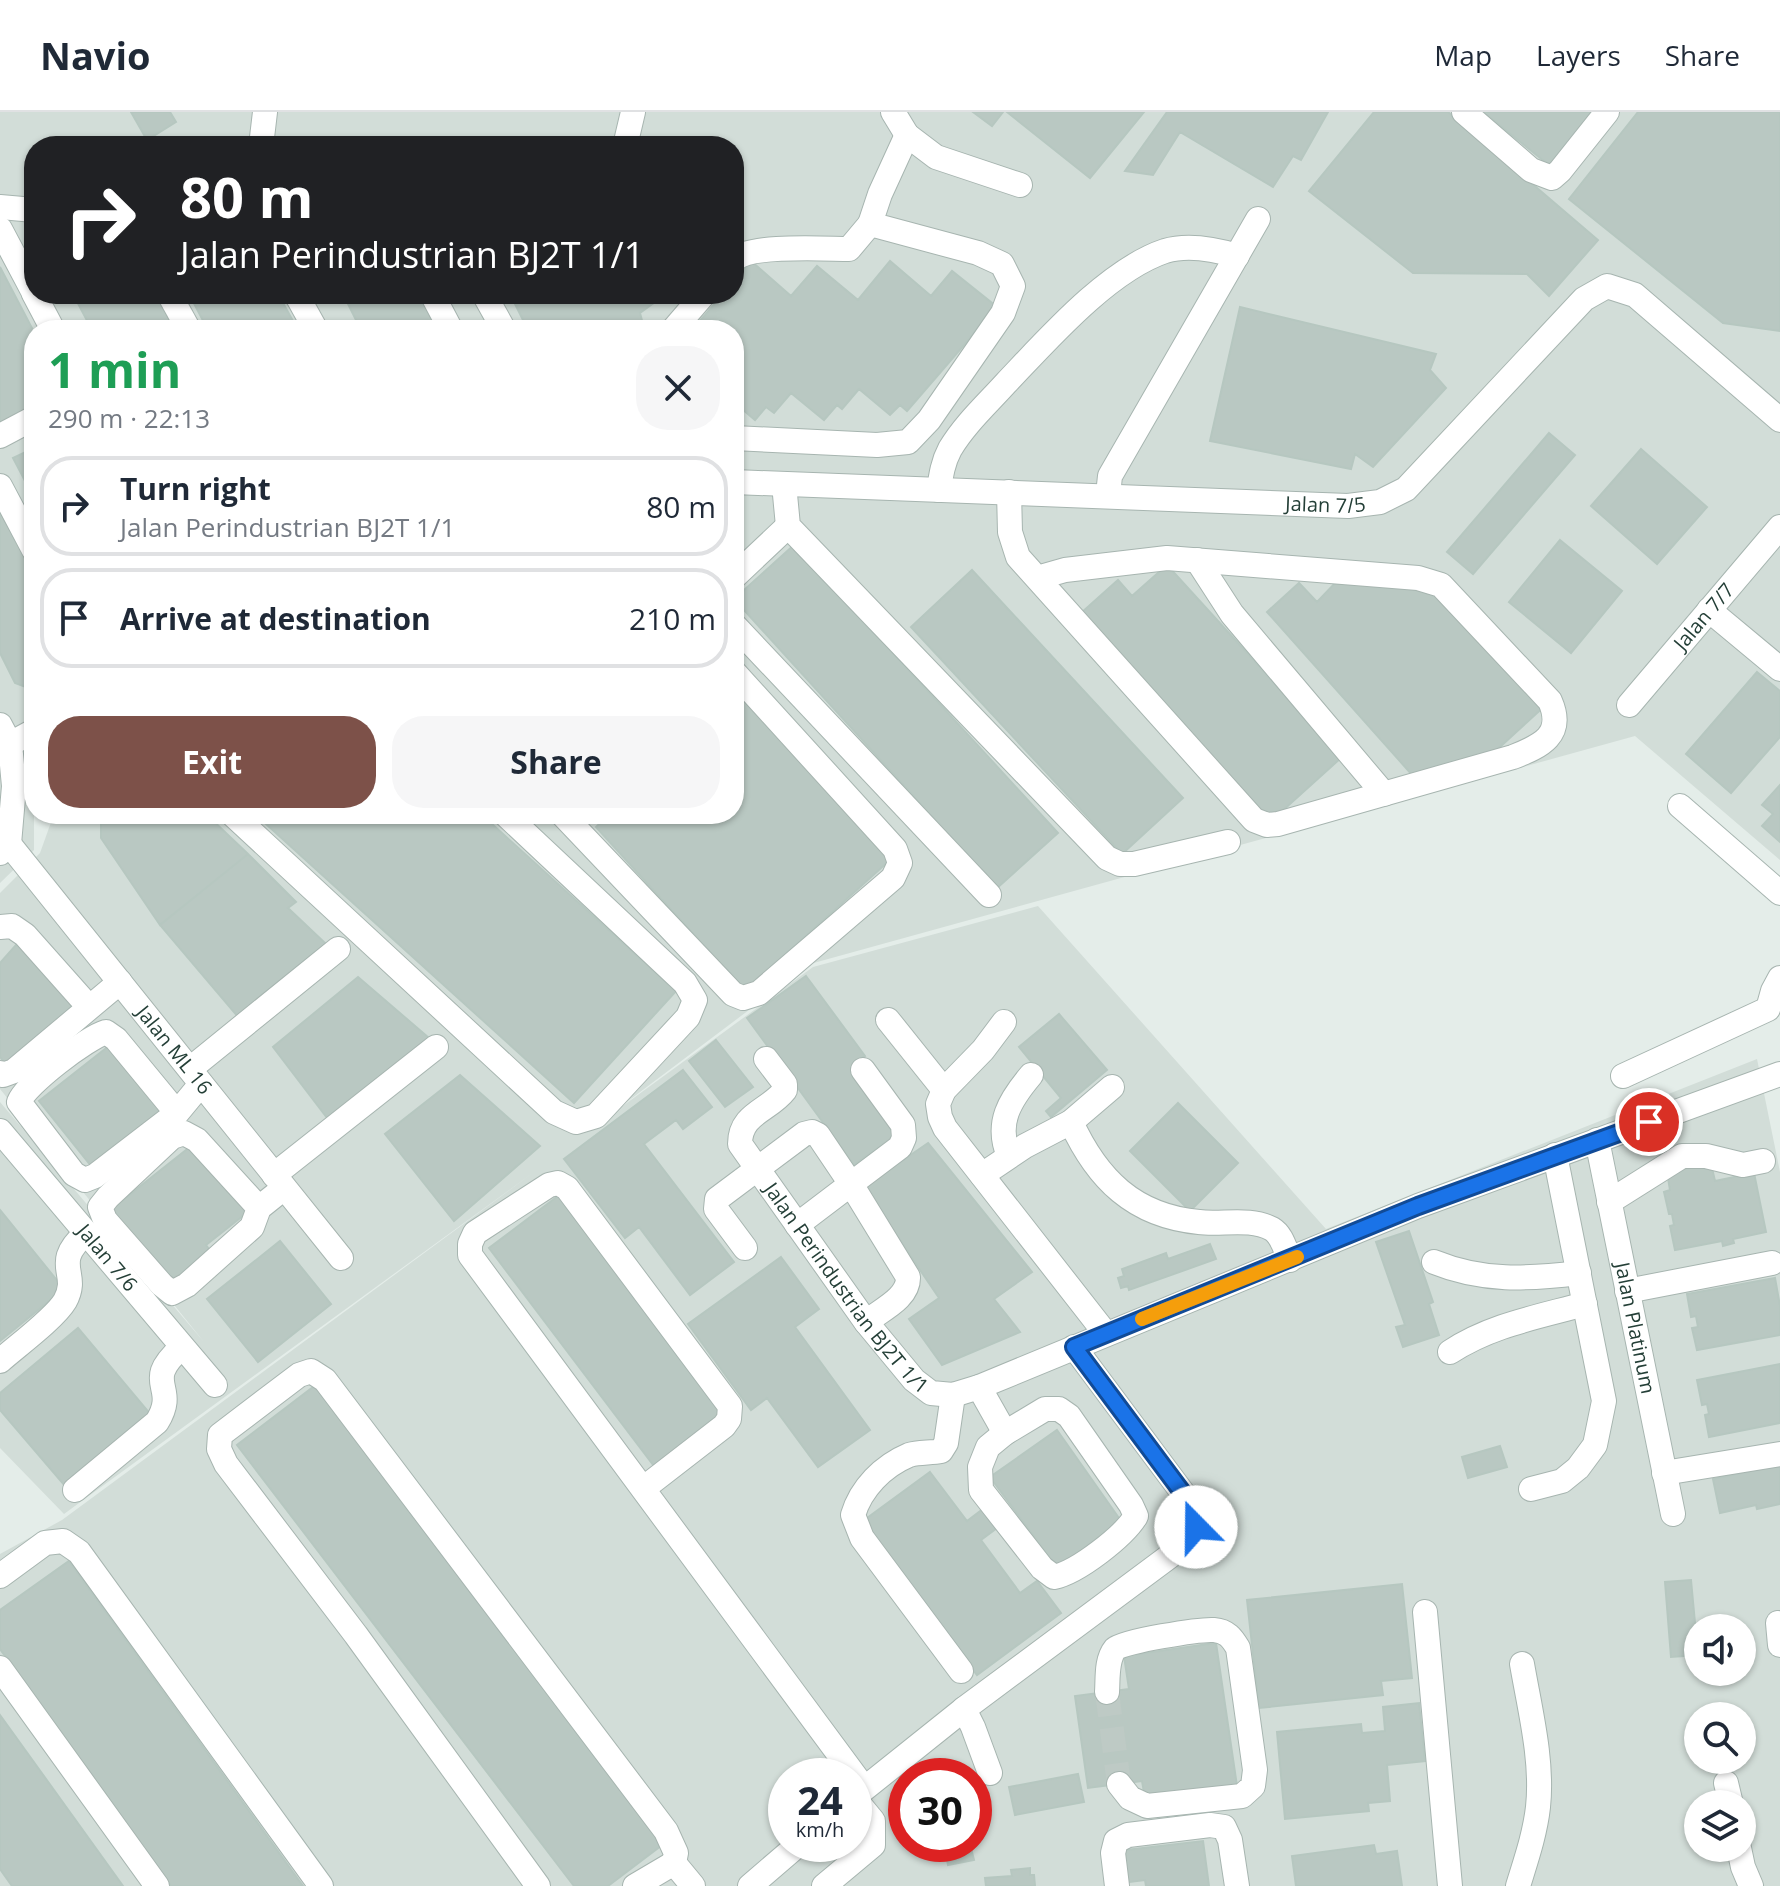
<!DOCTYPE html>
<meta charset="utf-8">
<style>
body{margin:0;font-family:"Open Sans",sans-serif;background:#f6f6f7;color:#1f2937;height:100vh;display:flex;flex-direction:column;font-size:30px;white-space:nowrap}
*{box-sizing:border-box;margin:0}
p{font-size:26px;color:#747a83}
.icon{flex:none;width:44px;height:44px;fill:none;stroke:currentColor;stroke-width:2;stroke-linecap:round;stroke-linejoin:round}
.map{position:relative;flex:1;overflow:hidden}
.panel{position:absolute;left:24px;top:208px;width:720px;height:504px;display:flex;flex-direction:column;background:#fff;border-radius:32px;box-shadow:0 2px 6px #0004}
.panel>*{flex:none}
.guide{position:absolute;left:24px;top:24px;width:720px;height:168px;border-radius:32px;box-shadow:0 2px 6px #0004;background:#202124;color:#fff;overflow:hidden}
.fabs{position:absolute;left:1684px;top:1502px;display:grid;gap:16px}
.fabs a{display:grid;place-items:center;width:72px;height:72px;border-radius:50%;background:#fff;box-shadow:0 2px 6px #0004;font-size:40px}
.speed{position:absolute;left:768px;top:1646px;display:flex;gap:16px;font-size:40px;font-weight:700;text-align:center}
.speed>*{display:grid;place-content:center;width:104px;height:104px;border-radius:50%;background:#fff;box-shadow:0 2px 6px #0004;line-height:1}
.speed small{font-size:20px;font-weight:400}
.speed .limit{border:12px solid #d22;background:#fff;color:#111}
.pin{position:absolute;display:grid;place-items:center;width:68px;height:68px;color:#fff;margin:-34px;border:4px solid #fff;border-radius:50%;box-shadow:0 2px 8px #0007}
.me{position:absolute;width:88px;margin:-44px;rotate:338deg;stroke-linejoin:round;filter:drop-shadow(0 0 6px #0008)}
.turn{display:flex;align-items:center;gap:28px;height:168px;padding:0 24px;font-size:36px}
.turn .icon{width:104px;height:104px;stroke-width:2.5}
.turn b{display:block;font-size:56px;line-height:68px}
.round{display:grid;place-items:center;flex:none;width:84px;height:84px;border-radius:32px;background:#f6f6f7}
.summary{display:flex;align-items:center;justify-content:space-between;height:136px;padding:0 24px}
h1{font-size:48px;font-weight:700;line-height:60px;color:#1e9e55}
.cta{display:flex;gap:16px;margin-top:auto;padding:16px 24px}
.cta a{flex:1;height:92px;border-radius:32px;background:#7d5149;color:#fff;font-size:32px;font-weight:700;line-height:92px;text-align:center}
.cta a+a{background:#f6f6f7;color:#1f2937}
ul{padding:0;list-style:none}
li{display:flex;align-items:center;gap:24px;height:100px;margin:0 16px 12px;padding:0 8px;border:4px solid #e0e1e3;border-radius:32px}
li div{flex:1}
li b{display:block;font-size:30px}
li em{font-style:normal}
header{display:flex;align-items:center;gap:48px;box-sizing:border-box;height:112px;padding:0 40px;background:#fff;border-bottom:2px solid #e0e1e3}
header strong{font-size:38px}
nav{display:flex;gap:44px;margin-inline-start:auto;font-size:28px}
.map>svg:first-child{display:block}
.built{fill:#d2ddd8;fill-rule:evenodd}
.building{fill:#b9c8c2;stroke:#b6c7c0;stroke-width:2}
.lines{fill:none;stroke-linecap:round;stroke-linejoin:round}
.minor-tunnel{stroke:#becac5;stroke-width:24;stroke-dasharray:24 12;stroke-linecap:butt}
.minor-casing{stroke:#a7b5b0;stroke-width:26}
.minor{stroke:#fff;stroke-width:24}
.route-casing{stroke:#114b97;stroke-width:20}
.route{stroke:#1a73e8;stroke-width:14}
.slow{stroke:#f59e0b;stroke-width:14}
.labels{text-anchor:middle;stroke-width:7;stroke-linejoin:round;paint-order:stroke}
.street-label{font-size:20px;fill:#243f37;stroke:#f5faf7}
</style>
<header>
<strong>Navio</strong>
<nav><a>Map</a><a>Layers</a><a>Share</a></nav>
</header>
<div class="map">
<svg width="1780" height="1774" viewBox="0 0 1780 1774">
<rect width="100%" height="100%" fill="#e4ede9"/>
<path class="built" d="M0,0h1780v748l-145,-124 -825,228 -227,171 230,-168 225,-61 288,323 431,-170 23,113v714h-1780v-332l62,-34 472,-348 -470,342 -64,-66v-346l204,240 -204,-253v-196l40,-40 14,-39h680v-484h-700v520l-34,33zM34,34h700v148h-700zM1698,1516h44v44h-44zM1698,1604h44v44h-44zM786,1664h68v68h-68zM906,1664h68v68h-68zM1698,1692h44v44h-44z"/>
<path class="building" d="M131,0h39l6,10 -29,18z
M973,0h30l-11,14z
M1007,0h137l-54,66z
M1167,0h161l-27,48 -8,-4 -20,31 -93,-55 -27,43 -28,-4z
M1374,0h74l150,128 -49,56 -22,-22 -114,-1 -104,-82z
M1483,0h109l-43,53z
M1638,0h142v219l-57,-8 -154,-124z
M751,149l40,35 26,-30 41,34 32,-39 41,35 21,-25 45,36 -90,104 -7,-6 -10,10 -31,-26 -17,20 -5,-4 -13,15 -33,-27 -17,20 -8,-6 -11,13 -21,-18v-72h-42l31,-36h11v-13z
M0,155l34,65v76l-34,17z
M73,182h87l19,36h-87z
M189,182h89l20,36h-90z
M352,182h75l19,36h-85l-16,-32z
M510,182h138l7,8 -15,11 4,15 -4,2h-112z
M1240,195l196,47 -6,16 16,18 -73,79 -18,-13 -4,15 -141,-28z
M1549,321l26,22 -102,119 -26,-22z
M34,336v50l-21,-40z
M1641,337l66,58 -50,57 -66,-58z
M0,392l34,64v122l-19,-7 -15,-30z
M1560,428l62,51 -51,62 -62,-51z
M794,433l264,288 -61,55 -263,-289z
M1167,453l175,192 -71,64 -190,-208 37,-33 14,16z
M972,458l211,228 -61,56 -211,-227z
M1338,468l105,9 104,115 -57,52 -76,21 -147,-165 32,-29 18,19z
M1757,560l23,19v46l-49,56 -45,-39z
M741,584l149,164 -145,131 -149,-164 14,-13h124v-111z
M1780,673v57l-18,-16 11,-12 -11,-9z
M97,702h109l42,40 -88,71 -59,-87v-17z
M255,702h226l195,177 -102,112z
M248,742l48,48 -8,6 38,36 -87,74 -79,-93z
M16,833h16l53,60 -76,63 -9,-11v-94z
M806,864l59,80 -12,9 49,66 -48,34 -107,-147z
M358,865l71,61 -98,85 -58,-76z
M1059,902l48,56 -56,47 -5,-6 15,-13 -42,-51z
M716,928l37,47 -28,20 -36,-46z
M114,930l57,71 -75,59 -57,-71z
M683,958l29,37 -29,22 -7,-9 -32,24 90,118 -44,33 -51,-68 -14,11 -61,-79z
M460,963l80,71 -86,75 -69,-87z
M1178,991l60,60 -48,48 -60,-60z
M195,1031l54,68 -43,34 9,12 -42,34 -64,-80z
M928,1031l104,129 -38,27 26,33 -78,33 -33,-46 30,-21 -75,-111z
M1711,1052l4,17 39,-8 12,59 -33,7 1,4 -11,3 -1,-5 -47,9 -5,-24 4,-1 -2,-11h-3l-5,-22 6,-2 -3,-18z
M566,1078l160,219 -72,57 -165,-218z
M0,1098l64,79 -64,52z
M1409,1119l24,71 -4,2 10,31 -36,12 -7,-20 9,-2 -29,-83z
M280,1129l51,63 -73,58 -51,-63z
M1210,1132l6,15 -87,31 -1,-4 -7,2 -3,-10 6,-2 -2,-7 44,-16 2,6z
M781,1145l38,52 -24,18 75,103 -52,37 -51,-69 -16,12 -63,-86z
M1775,1166l5,28v29l-83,15 -5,-22 6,-1 -2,-11 -5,1 -4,-23z
M78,1216l74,88 -86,71 -66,-77v-17z
M1780,1252v59l-71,14 -4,-22 4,-1 -2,-10 -5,1 -5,-25z
M321,1269l349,458 -62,47h-34l-337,-441z
M1057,1318l64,91 -64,47 -67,-91z
M1500,1334l7,21 -39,11 -6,-21z
M1780,1353v39l-23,5 -1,-4 -36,8 -7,-34z
M930,1360l37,49 16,-12 14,19 -16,12 39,53 17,-12 24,32 -84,62 -114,-154z
M69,1449l234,325h-132l-171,-237v-39z
M1691,1468l7,75 -27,2 -6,-75z
M1402,1472l10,94 -31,3 2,14 -124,13 -12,-108z
M1216,1531l21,143 -92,12 -3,-17 -54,7 -13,-92 54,-7 -5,-33z
M1419,1591l6,58 -38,4 3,36 -22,2 1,8 -84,8 -8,-87 84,-8 1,9 23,-2 -2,-24z
M0,1603l123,171h-111l-12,-17z
M1078,1662l6,28 -69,13 -6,-28z
M1203,1729l6,45h-63l-1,-6 -23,3 -4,-32z
M944,1732h26l4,16 -26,5z
M1374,1733l2,9 21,-3 5,35h-106l-4,-30z
M1030,1756v7h4l1,11h-49l-1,-8 27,-2 -1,-6z"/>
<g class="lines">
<path class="minor-tunnel" d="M1107,1580l12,92"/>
<g class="minor-casing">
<g id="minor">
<path d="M893,0l14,23 29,22 84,28"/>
<path d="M1464,0l67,58 21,8 8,-7 47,-59"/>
<path d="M261,34l4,-34"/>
<path d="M625,34l8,-34"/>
<path d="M0,95l34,3"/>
<path d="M0,117l34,64"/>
<path d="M734,148c15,-16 91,-11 115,-11l21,-25"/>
<path d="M34,182l19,36"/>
<path d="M169,182l20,36"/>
<path d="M296,182l20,36"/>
<path d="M432,182l19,36"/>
<path d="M484,182l20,36"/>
<path d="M673,218l31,-36"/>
<path d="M0,324l34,-18"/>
<path d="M734,326l143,7 31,-3 21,-22 74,-107 10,-27 -11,-22 -24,-11 -108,-29 10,-30 27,-59"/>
<path id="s1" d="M734,370l614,24 32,-4 26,-13 178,-190 23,-13 28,9 145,125"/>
<path d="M784,372l4,42 319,332 13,6h14l94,-22"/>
<path d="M0,374l34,64"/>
<path d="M939,378c2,-15 4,-28 11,-41 15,-25 37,-45 56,-66 41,-43 102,-113 159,-132 23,-7 49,-2 72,5"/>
<path d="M1009,380l1,40 8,25 236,263 13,5 11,-1 235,-67c28,-11 52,-22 37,-56l-109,-116 -23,-7 -251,-20 -102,12 -28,8"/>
<path d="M1108,383l2,-19 148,-257"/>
<path d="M1197,448l35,54 152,180"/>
<path d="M734,465l54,-51"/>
<path d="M1709,498l71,59"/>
<path d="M734,513l255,270"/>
<path id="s2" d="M1629,593l151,-178"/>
<path d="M0,613l10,19 4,42 -5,58 -9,9"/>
<path d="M10,632l24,-13"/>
<path d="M1680,694l100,87"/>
<path d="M232,702l322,298 22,10 20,-6 92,-99 7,-17 -10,-17 -180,-169"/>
<path d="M562,702l171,180 10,4 16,-5 134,-115 7,-15 -5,-14 -161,-177"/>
<path id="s3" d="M9,732l332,414"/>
<path d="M0,815l12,-1 13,9 64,72"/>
<path d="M888,908l56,70"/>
<path d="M1004,910l-21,28 -39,40 -6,14 2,13 5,11 161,206"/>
<path id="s4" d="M766,947l19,25v6c-16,21 -45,23 -45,54l126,178 48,58 17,13 22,2 26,-8 439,-181 362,-132"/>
<path d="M190,957l148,-120"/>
<path d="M0,961l3,2 11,-4 106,-89"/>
<path d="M1623,964l145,-67 5,-18 7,-13"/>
<path d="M177,1001l-61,-74 -10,-7c-19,6 -80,52 -87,70l55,72 11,6 10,-4 82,-63 24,-29"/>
<path d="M1071,1010c26,57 63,94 128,100 23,3 51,-5 73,7 10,6 13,20 18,31"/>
<path id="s5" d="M0,1019l215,254"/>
<path id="s6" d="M1597,1028l76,374"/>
<path d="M1009,1044c-14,-33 1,-56 22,-81"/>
<path d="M274,1063l162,-128"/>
<path d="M982,1063l43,-29 46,-24 41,-35"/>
<path d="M1609,1090l73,-46h24l37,9 20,-4"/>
<path d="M259,1096l-62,-68 -13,-7 -12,4 -64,60 -8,10 5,13 57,65 10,8 15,-8 65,-58 7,-19 25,-20"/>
<path d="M797,1113l54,-41 57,93c1,21 -27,33 -42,45"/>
<path d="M745,1136l-29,-39 1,-10 87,-65 8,-2 6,3 33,49 49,-37 4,-9 -1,-13 -40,-55"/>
<path d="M1434,1150c49,20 93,17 145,11"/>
<path d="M1627,1179l145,-28"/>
<path d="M1450,1240c41,-27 88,-35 135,-48"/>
<path d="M0,1249c17,-15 55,-43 65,-60 16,-29 -15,-36 21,-68"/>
<path d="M979,1275l26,46"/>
<path d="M953,1283l-7,48 -5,8c-10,2 -23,1 -32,4 -26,11 -48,33 -56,60l9,23 99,133"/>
<path d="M1045,1297h14l10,7 62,89 5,11c-12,20 -58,56 -82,61l-12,-9 -61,-78 -1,-23 8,-20 17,-14z"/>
<path d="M1664,1361l116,-19"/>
<path d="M644,1376l80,-62 5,-7 1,-13 -163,-218 -9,-5 -9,2 -74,48 -5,11v11l394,533"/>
<path d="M1531,1377l31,-8 16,-13 17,-23 9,-44 -49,-246"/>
<path d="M75,1378l82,-68c23,-37 -17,-38 25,-75"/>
<path d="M0,1464l45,-33 18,-2 16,11 242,334"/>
<path d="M1425,1500l25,274"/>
<path d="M1778,1511l2,22"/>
<path d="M0,1556l157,218"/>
<path d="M1107,1580c1,-13 -1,-32 8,-43 8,-8 86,-20 99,-19 13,1 18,8 24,18l17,122 -2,16 -11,10 -95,10 -17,-8 -11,-14"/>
<path d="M964,1597l9,18 17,46"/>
<path d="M1726,1671l5,21"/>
<path d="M854,1685l110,-88 222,-165 10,-17 -2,-19 -120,-161"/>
<path d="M1739,1736l4,19 8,19"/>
<path d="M538,1774l-182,-251 -130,-171 -7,-15 1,-14 79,-60 12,-4 14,9 341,451 10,22 -2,10"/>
<path d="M635,1774l39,-23 19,23"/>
<path d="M750,1774l49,-42"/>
<path d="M824,1774l49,-41v-24l-19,-23"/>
<path d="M1117,1774l-4,-33 3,-12 12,-6 82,-10 14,2 6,13 7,46"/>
<path d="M1518,1774c8,-26 17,-52 20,-79 5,-46 -8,-97 -16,-143"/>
</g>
</g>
<use href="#minor" class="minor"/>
</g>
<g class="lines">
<g class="route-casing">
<path id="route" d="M1196,1415l-2,-19 -120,-161 344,-141 231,-84"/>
</g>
<use href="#route" class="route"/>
<path class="slow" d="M1142,1207l155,-62"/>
</g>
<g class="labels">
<g class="street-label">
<text dy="7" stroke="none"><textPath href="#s1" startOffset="592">Jalan 7/5</textPath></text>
<text dy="7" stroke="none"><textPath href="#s2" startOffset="116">Jalan 7/7</textPath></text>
<text dy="7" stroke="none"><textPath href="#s3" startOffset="264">Jalan ML 16</textPath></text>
<text dy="7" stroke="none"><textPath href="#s5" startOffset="166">Jalan 7/6</textPath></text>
<text dy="7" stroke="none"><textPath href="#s4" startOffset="290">Jalan Perindustrian BJ2T 1/1</textPath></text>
<text dy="7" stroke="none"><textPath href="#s6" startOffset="192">Jalan Platinum</textPath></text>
</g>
</g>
</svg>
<div class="fabs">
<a><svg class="icon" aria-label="sound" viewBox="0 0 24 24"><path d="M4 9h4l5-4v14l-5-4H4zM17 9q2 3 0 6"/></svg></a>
<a><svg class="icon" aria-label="search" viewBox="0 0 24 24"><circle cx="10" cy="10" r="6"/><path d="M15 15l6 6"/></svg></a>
<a><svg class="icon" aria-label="layers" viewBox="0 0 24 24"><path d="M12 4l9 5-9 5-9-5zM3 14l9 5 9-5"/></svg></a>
</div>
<div class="speed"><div>24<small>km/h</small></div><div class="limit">30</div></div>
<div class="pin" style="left:1649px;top:1010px;background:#d93025"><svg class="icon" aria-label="arrive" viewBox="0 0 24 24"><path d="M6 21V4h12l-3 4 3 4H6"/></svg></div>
<svg class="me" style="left:1196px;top:1415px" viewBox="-20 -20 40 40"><circle r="19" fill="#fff"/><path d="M0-13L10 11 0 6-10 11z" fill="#1a73e8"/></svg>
<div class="guide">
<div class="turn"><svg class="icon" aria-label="right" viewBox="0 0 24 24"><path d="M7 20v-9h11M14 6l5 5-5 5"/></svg><div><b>80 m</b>Jalan Perindustrian BJ2T 1/1</div></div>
</div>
<section class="panel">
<div class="summary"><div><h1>1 min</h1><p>290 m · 22:13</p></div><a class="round"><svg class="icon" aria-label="close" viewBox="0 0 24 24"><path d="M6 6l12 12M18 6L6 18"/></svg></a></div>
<ul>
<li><svg class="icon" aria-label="right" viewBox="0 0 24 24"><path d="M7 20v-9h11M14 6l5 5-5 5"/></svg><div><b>Turn right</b><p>Jalan Perindustrian BJ2T 1/1</p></div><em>80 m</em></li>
<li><svg class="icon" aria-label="arrive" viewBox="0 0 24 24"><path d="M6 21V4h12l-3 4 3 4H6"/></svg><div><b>Arrive at destination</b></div><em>210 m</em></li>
</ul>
<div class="cta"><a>Exit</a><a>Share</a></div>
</section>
</div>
